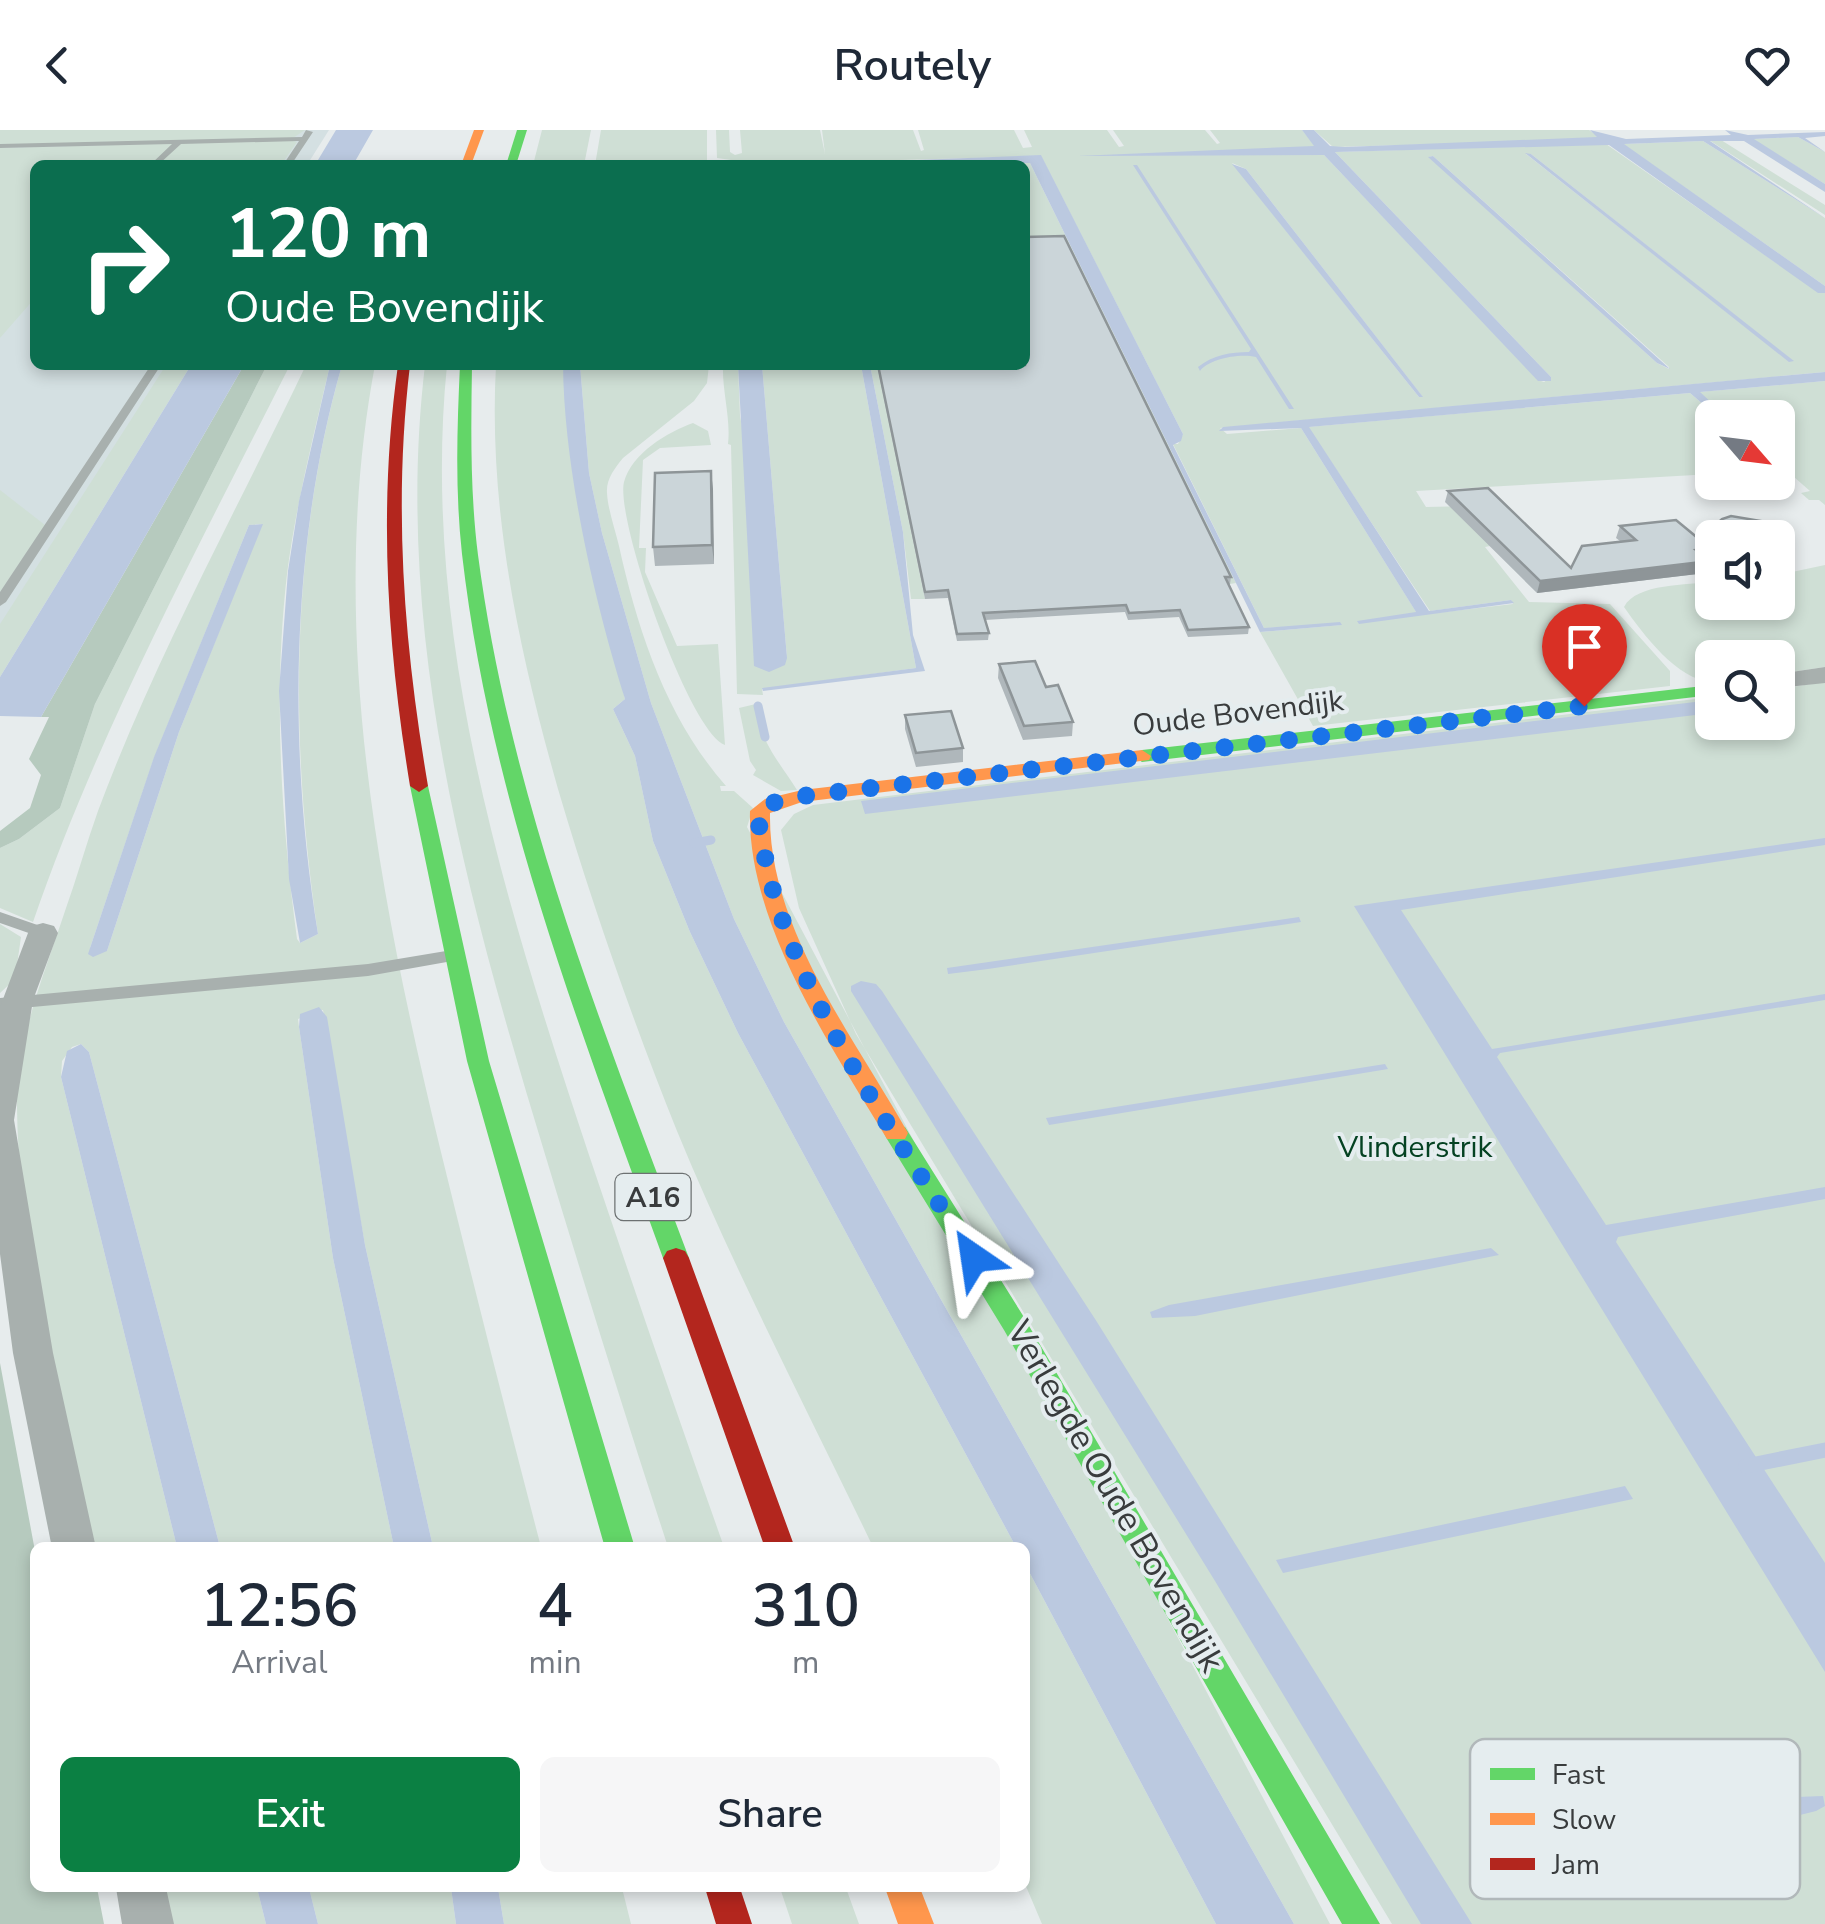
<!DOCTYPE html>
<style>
body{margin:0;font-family:"Nunito Sans",sans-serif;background:#f6f6f7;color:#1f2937;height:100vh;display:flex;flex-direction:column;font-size:38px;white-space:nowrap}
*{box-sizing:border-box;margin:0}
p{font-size:32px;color:#747a83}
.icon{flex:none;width:55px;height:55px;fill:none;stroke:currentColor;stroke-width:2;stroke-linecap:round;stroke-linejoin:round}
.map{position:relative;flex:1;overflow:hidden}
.side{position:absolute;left:30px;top:1412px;width:1000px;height:350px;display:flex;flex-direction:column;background:#fff;border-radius:15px;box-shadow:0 5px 15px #0003}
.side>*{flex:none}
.hud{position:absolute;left:30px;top:30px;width:1000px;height:210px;border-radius:15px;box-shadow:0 5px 15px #0003;background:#0b6e4f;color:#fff;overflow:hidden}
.needle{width:65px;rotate:118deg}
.buttons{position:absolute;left:1695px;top:270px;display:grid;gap:20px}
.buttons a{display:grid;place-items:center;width:100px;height:100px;border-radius:15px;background:#fff;box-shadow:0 5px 15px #0003;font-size:50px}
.pin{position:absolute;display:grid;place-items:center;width:85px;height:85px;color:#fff;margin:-102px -42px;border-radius:50% 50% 50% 0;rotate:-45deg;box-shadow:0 0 10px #0007}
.pin .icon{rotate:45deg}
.me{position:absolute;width:110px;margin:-55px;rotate:328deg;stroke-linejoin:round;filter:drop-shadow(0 0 8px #0008)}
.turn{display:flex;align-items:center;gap:35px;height:210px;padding:0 30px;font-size:45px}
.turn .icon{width:130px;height:130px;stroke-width:2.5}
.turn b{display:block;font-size:70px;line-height:85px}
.eta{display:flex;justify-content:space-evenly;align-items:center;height:170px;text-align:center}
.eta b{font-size:60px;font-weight:600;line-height:70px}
.button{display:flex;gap:20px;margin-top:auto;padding:20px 30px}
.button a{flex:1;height:115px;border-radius:15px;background:#0b8043;color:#fff;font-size:40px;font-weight:600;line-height:115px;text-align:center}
.button a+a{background:#f6f6f7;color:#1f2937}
header{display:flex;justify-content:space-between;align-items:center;height:130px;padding:0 30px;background:#fff;font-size:45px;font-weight:600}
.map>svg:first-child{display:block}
.built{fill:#d4e0e2}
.green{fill:#cfdfd5;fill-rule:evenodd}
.forest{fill:#b6cabe}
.water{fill:#bbc9e0}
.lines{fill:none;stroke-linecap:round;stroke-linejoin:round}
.stream-far1{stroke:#bbc9e0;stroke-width:9}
.stream{stroke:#bbc9e0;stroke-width:15}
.lane{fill:#a8b0ae;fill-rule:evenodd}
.street{fill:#a8b0ae;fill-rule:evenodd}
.fast{fill:#63d668;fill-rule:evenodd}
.slow{fill:#ff974d;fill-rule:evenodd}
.jam{fill:#b3261e;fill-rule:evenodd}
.wall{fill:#afb7bb}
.shaded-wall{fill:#8e9598}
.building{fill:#cbd5d9;stroke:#8e9598;stroke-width:2.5}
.route{stroke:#1a73e8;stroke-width:18;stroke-dasharray:0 32.4}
.labels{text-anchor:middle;stroke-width:8;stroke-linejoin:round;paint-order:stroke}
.shield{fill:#e5edef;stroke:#6d7172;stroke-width:2.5}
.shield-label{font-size:28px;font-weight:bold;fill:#393c3d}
.street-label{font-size:30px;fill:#393c3d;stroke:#e5edef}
.park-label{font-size:30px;fill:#054222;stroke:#e5edef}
.near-street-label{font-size:35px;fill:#393c3d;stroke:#e5edef}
.key{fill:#e5edef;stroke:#b1b8ba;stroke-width:2.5}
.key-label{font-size:28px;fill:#393c3d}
</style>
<header><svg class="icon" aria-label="back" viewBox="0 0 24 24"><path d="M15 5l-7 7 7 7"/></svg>Routely<svg class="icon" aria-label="heart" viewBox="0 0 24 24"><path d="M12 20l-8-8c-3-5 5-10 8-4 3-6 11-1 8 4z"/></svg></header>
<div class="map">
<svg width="1825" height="1794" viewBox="0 0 1825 1794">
<rect width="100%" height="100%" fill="#e7eced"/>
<path class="built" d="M0,0h329l-22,35h-272v200h149l-184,298z"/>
<path class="green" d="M0,0h305l-12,8 -293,7z
M542,0h49l-7,35h-51z
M601,0h106v35h-112z
M716,0h13l1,22 5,3 7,-2 -2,-23h80l5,24 -3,-24h91l8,21 3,-1 -6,-20h96l9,18 9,-1 -8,-17h83l12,17 5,-1 -11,-16h92l12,14 3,-1 -10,-13h92l13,16 -7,2 16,7 214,225 6,2 7,-5 -216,-225 271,-8 212,148 7,1v79l-605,56 7,6 74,-6 117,187 95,-11 -2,-4 -81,11 -122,-184 382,-34 28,24 -6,1v56l-296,17 10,16 45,-1 29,38 -15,3 44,55 81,2 60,67v15l-357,40 -53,-94 81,-7 -77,3 -91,-184h5l5,-10 -142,-278 -323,9 20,-4 -21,-3zM1526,24h5l262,207h-4zM1433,26l236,211v2l-12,-6 -228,-206zM1232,33l14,6 176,227 -3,1z
M1314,0h275l9,6 -5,4 -260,7z
M1798,7l27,15v32l-73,-45z
M290,10l7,2 -16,23h-246v133l-35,40v-190z
M1709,10h12l104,65v10z
M1703,11l122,77v68l-202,-142z
M1023,30l7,3 206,420 -6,1 -205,-341v-78l-94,-1z
M166,235h25l-191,312v-53z
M267,235h23c-92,183 -190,363 -257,557l-33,-14v-60l19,-9 41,-31 35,-104z
M306,235h24c-16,69 -34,139 -43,209 -14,121 -6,245 10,365l3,4 18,-9c-28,-188 -29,-384 24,-569h33c-49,260 3,525 64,779 33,135 67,269 102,403h-108l-68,-302 -42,-235 -25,9 1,8 34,231 61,289h-174l-131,-495 -8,-8 -9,3 -10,14 -1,16 116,470h-86c-31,-143 -72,-291 -74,-439 -1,-68 27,-133 48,-197 12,-33 21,-67 33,-100 57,-153 138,-299 208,-446zM262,394l-83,208 -72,219 -17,-3 64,-190 95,-233z
M425,235h22c-27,269 58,537 142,790 44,131 89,262 135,392h-56c-43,-131 -84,-264 -124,-396 -77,-254 -151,-518 -119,-786z
M496,235h67l10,111 52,223 -12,10 22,47 18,85 37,91 48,101 278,514h-143c-66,-138 -138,-275 -196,-416 -45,-112 -85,-227 -119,-342 -39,-138 -70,-280 -62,-424z
M580,235h129l-2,18 -13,18 -71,57c-8,10 -17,21 -16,35 1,17 8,36 12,53 19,86 48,173 107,240h-6l1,5h13l19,17 -6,19 583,1097h-36l-510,-902 -50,-103 -83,-216 -49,-170 -13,-60z
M723,235h15l2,51 47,242 -25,-293h99l55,303 -154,21 1,6 -26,-1 -6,-249 -3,-1c3,-25 -6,-53 -5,-79z
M870,235h7l48,234h-14l-8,-67z
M1825,251v124l-6,-5h-10l-8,-7 9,-2 -16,-14h-10l-6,-6 7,-2 -7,-7v-44l-51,-1 -28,-25z
M693,293l15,8 3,14 -51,3 -17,12 -4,88h7l-1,24 32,74 41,-2 7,101c-36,-13 -110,-226 -101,-263 8,-29 44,-50 69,-59z
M0,360l45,35 -45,67z
M1825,435v102l-47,7v-16h-66v24c-35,-2 -69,-48 -88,-75 12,-24 65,-22 88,-25v20h66v-27z
M1825,552v1242h-433l-536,-890 -57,-126 -18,-78 13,-16 19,-9 899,-108v25h66v-33z
M760,573c-7,31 21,61 37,87l-16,1 -28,-16 3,-5 -6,-9 -11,-53z
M0,794l21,13 -6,42 -15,14z
M1025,1434l191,360h-174l-17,-40z
M165,1758h92l9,36h-93z
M309,1758h142l5,36h-138z
M498,1758h124l9,36h-127z
M780,1758h66l13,36h-67z"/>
<path class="forest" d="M244,235h23l-172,339 -35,104 -41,31 -19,9v-17l30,-23 11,-33 -12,-16 20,-42h-8z
M0,1233l35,188v337h62l7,36h-104z"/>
<path class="water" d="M336,0h37l-20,35h-38z
M1302,0h12l16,16 15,1 252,-10 -7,-7 36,9 105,-4 -6,-5 23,5 77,-3v4l-20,2 20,14 -27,-15 -44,2 71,45v8l-81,-51h-34l115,77 -122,-77 -79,3 201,142v7h-7l-209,-148 -274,7 216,225v4h-13l-214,-226 -247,1 237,-10z
M1525,23l6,1 263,207 -5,1z
M1041,25l142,279 -2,7 -8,4 91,183 76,-6 2,3 -82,7 -230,-469 -239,2z
M1433,26l237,213 -13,-6 -229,-206z
M1232,34l14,5 177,228h-4z
M1133,35h4l157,244h-5l-33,-52c-19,-4 -48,3 -56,14l-2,-4c15,-12 33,-15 51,-15l2,-3z
M191,235h53l-203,352 -41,-1v-39z
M330,235h12c-52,180 -54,385 -24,569l-18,9 -11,-64 -10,-188 9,-120 11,-70z
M563,235h17l9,108 13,60 49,170 83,216 50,103 510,902h-78l-191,-360v-16l-9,-1 -278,-514 -48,-101 -37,-91 -18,-85 -22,-47 12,-10c-31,-99 -61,-230 -62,-334z
M738,235h24l25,293 -2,7 -16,7 -15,-6z
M861,235h9l33,167 10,103 12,36 -162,20 -1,-3 154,-20z
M1825,242v9l-125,11 27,25h-9l-28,-24 -381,34 120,184 82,-11 3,3 -155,21 -2,-3 59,-9 -115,-184 -82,3 4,-4z
M263,394l-84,208 -72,219 -14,6 -5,-3 2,-6 64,-191 95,-232z
M1712,570v13l-847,101 -4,-13z
M1825,708v7l-424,65 91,139 333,-55v6l-325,53 -3,4 109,168 219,-38v12l-207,38 -2,5 209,321v109l-471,-766z
M1299,787l2,5 -313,47 -40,5 -1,-6z
M861,851l15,3 6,7 215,331 375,602h-51l-206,-343 -364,-590v-5z
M319,877l8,10 38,228 68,302h-39l-61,-289 -34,-231 1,-13z
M81,914l8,8 131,495h-43l-116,-470 6,-26z
M1385,934l3,5 -339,56 -3,-7z
M1491,1118l8,7 -304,61 -43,2 -2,-6 19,-7z
M1625,1356l8,13 -350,74 -7,-13z
M1823,1666l2,10 -9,5 -324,80 -7,-16 312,-78z
M257,1758h52l9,36h-52z
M451,1758h47l6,36h-48z"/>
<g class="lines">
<path class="stream-far1" d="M758,576l7,31
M694,713l17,-3"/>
<path class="stream" d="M1746,1336l79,-16"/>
<path class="lane" d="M306,0l7,2 -22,33h-8l16,-24 -118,3 -23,21h-8l22,-21 -172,4v-4l302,-7z
M151,235h10l-155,237 -6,4v-14z
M0,782l49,17 2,4 -8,5 -43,-15z
M452,820l8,6 -2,4 -90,16 -368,34v-12l368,-34z"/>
<path class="street" d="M1825,537v16l-47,5v-14z
M43,793l11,3 4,7 -25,67 -19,120 39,233 43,195h-44l-39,-195 -13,-99v-247l28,-74 4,-7z
M116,1758h50l8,36h-52z"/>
<path class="fast" d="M517,0h10l-11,35h-10z
M460,235h12c-1,63 -2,127 6,190 32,244 125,474 211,703l-4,7 -9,3 -9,-3 -4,-7c-83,-230 -173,-460 -201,-704 -7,-63 -5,-126 -2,-189z
M1712,555v10l-570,67 -9,-6 9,-6z
M419,650l9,6 61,275 146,487h-30l-138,-487 -57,-275z
M896,994l9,3 117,187 358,610h-38l-338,-594 -117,-191 -3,-6 3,-6z"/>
<path class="slow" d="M474,0h10l-13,35h-10z
M1142,620l9,6 -2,4 -347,42 -32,11c-2,114 84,224 138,320l-3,6h-18c-56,-93 -140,-216 -137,-328l15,-12 37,-9z
M885,1758h35l14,36h-36z"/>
<path class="jam" d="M398,235h12c-17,143 -6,280 18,421l-9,6 -9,-6c-23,-141 -32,-279 -12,-421z
M676,1118l9,3 4,7 106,290h-30l-102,-290 4,-7z
M705,1758h35l12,36h-36z"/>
</g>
<path class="wall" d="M877,235h148l206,212 -1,7h-2l21,43 -1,7 -60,3 -9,-20 -51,3 -3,-8 -140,8 4,13 -1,7 -31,1 -9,-43 -23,1z
M711,341l3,93 -59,2 -2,-19z
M1488,358l83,80 11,-22 38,-5 -4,-3 4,-12 56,-6 23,19 23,-20 9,-3 54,9v18l-5,12 -2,1v-18h-66v22h-3l-3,13 -169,20 -92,-91 3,-11z
M999,534l47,23 27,35 -1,14 -49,4 -25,-62z
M905,585l58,33v14l-47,5 -11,-38z"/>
<path class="shaded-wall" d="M711,341l2,18 1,75 -2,-19z
M1710,431l-4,12 -169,20 3,-12z"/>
<path class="building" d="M1064,106l167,341h-6l24,50 -61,3 -8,-20 -51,3 -3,-8 -143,8 6,20 -32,1 -9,-44 -23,2 -47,-227h147v-128z
M711,341l1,74 -59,2 2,-74z
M1488,358l83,80 11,-22 54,-6 -16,-14 56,-6 23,19 23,-20 9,-3 54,9v18l-7,1v-6h-66v11l-16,1 14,11 -170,20 -92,-90z
M1035,531l11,26 12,-2 15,37 -49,4 -25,-62z
M951,581l12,37 -47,5 -11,-38z"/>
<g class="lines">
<path class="route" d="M974,1128c-74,-117 -183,-266 -209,-401 -3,-16 -8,-30 -5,-46l12,-8 30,-7 782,-90"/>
</g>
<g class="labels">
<rect class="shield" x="615.5" y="1044" width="75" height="46" rx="8"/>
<g class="shield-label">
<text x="653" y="1077">A16</text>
</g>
<g class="street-label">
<text transform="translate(1238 583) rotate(-7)" y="10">Oude Bovendijk</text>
</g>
<g class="park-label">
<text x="1415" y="1027">Vlinderstrik</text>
</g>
<g class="near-street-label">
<text transform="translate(1116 1366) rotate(60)" y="12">Verlegde Oude Bovendijk</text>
</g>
</g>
<rect x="1470" y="1609" width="330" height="160" rx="15" class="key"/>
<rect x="1490" y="1638" width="45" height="12" fill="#63d668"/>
<rect x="1490" y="1683" width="45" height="12" fill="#ff974d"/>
<rect x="1490" y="1728" width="45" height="12" fill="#b3261e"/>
<g class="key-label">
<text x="1552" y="1654">Fast</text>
<text x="1552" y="1699">Slow</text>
<text x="1552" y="1744">Jam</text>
</g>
</svg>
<div class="buttons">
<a><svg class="needle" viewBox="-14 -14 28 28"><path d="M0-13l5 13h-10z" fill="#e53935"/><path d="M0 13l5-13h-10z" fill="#747a83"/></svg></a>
<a><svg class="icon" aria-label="sound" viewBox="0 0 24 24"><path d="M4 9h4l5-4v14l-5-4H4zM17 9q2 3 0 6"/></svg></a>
<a><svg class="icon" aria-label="search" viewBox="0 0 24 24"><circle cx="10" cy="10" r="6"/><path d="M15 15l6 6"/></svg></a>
</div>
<div class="pin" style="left:1584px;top:576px;background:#d93025"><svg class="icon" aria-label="arrive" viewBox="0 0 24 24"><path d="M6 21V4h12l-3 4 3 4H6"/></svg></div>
<svg class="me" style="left:974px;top:1128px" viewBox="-20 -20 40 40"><path d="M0-17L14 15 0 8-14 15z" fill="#1a73e8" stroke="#fff" stroke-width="4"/></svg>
<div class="hud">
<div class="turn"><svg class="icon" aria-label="right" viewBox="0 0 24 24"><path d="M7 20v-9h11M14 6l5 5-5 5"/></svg><div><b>120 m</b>Oude Bovendijk</div></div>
</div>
<section class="side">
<div class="eta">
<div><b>12:56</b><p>Arrival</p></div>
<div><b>4</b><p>min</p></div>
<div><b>310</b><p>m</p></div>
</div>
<div class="button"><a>Exit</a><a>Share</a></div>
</section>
</div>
